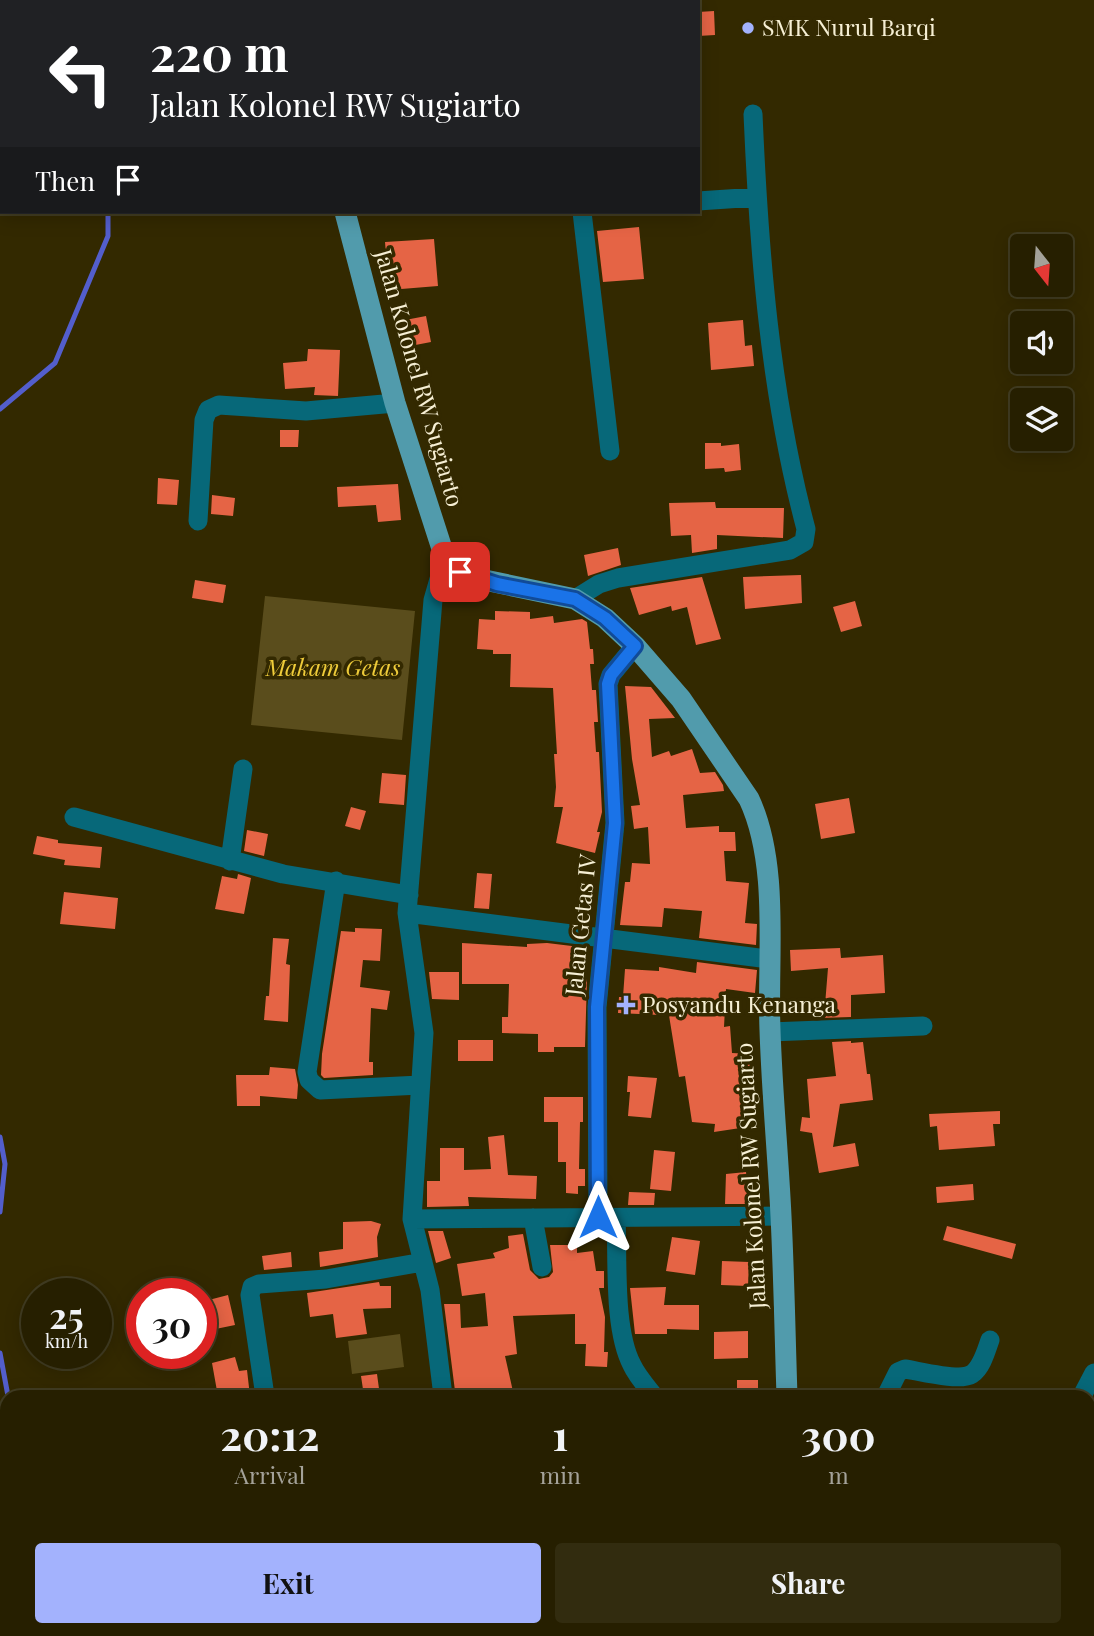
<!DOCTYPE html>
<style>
body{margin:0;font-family:"Playfair Display",serif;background:#322c0f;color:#f1f3f6;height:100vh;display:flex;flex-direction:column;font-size:26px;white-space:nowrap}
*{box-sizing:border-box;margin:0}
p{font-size:23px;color:#a4a299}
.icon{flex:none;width:38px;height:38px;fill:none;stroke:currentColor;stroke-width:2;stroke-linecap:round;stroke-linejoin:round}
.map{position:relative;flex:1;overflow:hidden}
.details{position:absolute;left:0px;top:1390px;width:1096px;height:247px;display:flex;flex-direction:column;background:#261f00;border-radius:21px 21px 0 0;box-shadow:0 4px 18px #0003,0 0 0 2px #423d22}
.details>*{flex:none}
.top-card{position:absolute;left:0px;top:0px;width:700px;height:214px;box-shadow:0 4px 18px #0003,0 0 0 2px #423d22;background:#202124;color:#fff;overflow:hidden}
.needle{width:46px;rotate:163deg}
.fabs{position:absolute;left:1010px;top:234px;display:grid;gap:14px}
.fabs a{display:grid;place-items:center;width:63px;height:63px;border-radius:7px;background:#261f00;box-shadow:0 4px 18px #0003,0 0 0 2px #423d22;font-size:35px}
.speed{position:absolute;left:21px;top:1278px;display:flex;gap:14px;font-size:35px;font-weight:700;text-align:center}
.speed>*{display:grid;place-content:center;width:91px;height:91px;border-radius:50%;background:#261f00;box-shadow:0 4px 18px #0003,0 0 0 2px #423d22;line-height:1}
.speed small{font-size:18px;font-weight:400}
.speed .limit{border:10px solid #d22;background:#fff;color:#111}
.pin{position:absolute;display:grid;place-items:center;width:60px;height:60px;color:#fff;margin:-30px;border-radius:14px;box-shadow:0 4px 10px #0006}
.me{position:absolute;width:77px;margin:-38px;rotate:0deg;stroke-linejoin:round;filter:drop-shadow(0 0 5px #0008)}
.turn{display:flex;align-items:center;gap:24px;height:147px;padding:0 35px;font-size:32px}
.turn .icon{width:91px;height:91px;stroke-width:2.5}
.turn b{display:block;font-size:49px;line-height:60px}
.then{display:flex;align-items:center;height:66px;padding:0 35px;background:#0003;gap:14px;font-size:26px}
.eta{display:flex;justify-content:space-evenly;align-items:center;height:119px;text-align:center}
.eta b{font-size:42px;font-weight:700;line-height:49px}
.primary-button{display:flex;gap:14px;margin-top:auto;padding:14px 35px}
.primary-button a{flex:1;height:80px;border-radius:7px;background:#a3b2fd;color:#111;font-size:28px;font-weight:700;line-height:80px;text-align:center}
.primary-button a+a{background:#322c0f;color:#f1f3f6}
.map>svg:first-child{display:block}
.green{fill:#5a4d1c}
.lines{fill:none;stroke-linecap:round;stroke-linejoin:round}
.stream{stroke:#535ecc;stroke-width:5}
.building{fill:#e56445}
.minor{stroke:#076879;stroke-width:19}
.major{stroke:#519bac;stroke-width:21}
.route-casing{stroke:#114b97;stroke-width:18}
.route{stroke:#1a73e8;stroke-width:12}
.poi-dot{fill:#a3b2fd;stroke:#332900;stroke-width:2.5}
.labels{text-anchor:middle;stroke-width:7;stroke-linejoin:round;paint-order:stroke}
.poi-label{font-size:23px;fill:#f6efd4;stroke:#332900;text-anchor:start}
.street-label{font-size:23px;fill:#f6efd4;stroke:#332900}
.park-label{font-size:23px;font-style:italic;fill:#efcc3a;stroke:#332900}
</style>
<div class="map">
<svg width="1094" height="1636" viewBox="0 0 1094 1636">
<rect width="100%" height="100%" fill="#332900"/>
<path class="green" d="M265,596l150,15 -13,129 -151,-15z
M400,1334l4,33 -52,7 -4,-33z"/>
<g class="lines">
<path class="stream" d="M132,2v-2
M0,409l55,-46 53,-127v-24
M0,1137l5,27 -5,48
M0,1353l8,43
M0,1603l7,-6"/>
</g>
<path class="building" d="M714,11l1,24 -17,1v-24z
M639,227l5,52 -41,3 -6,-51z
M434,239l4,47 -49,4 -4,-48z
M426,316l5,26 -26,5 -5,-26z
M743,320l2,26 7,-1 2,21 -43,4 -3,-47z
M308,349l32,1 -2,46 -24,-1 1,-8 -30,2 -2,-26 24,-2z
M280,430h19l-1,17h-18z
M705,443h16v3l18,-2 2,26 -16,2 -1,-4 -19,1z
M158,478l21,2 -2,25 -20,-1z
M398,484l3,36 -23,2 -2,-17 -38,2 -1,-20z
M212,495l23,3 -2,18 -22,-2z
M715,502l1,6h68l-1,30 -66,-3v14l-25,4 -1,-18 -20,1 -2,-33z
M618,548l3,17 -33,11 -4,-21z
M801,575l1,28 -57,6 -2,-32z
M702,577l19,62 -25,6 -9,-38 -15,4 -1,-5 -32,9 -9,-27z
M195,580l31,5 -3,18 -31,-5z
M855,601l7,25 -21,6 -8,-25z
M495,611l35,1v7l23,-3 1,7 28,-4 5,3 3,27h3l1,15h-4l2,26h4l2,32h-4l2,30h3l3,60 -5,20h3l-5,21 -39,-10 7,-36h-9l2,-20 -2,-33h3l-4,-66 -43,-1 1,-33h-18v-4l-16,-1 2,-30 16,1z
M625,686l26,1 24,31 -26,1 3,38 17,-6 2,5 21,-7 8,24 15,-1 8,13 1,6 -41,4 3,33 33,-2v6h16l1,19h-12l2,30 23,2 -4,40 12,1 -1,21 -57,-7 3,-27 -38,-3 -2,19 -42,-2 5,-43h5l2,-19 18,1 -2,-37 -14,2 -3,-23 9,-1 -8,-46z
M382,773l24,2 -2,30 -25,-2z
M849,798l6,35 -34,6 -6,-35z
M351,807l15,4 -6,19 -15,-4z
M247,830l21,4 -4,22 -20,-5z
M37,836l21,4v3l44,4 -2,21 -36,-3 1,-5 -32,-6z
M477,873l15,1 -3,35 -15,-1z
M238,874l13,4 -7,36 -29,-5 7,-33 15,3z
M64,892l54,6 -3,31 -55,-5z
M355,928l27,1 -2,32 -17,-1 -3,27 30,4 -3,19 -16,-2 -2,54h4v13l-49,3 -3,-3 1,-21 19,-123 14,1z
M273,938l16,1 -3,25 4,1 -2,57 -24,-2 2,-24h3z
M462,943l65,4v-3l20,-1 33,4v32h7l-2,68h-31v5h-16v-18l-36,-1v-16h6l1,-33h-47z
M840,948l1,10 42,-3 2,38 -34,2v22l-32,1v-13h6l3,-37 -37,3 -1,-21z
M697,962l60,8 -2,23 -29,-4 -2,38 6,-1 2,27 19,1v51l-8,2 4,20 -33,5 1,-8 -23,-2 -7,-46 -6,1 -12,-74h-6l-1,12 -42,-2 1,-16h4l2,-28 34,2v-4l37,6z
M429,972h30v28l-27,-1z
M458,1040h35v21h-35z
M851,1041v2l12,-1 4,32h3l3,26 -33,4 -7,43 22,-4 4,23 -40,7 -7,-40 -12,-2 2,-14 8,1 -3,-39 29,-3 -4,-34z
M270,1067l25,2 3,16 -1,14 -37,-3v10h-23l-1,-31h33z
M628,1076l29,2 -6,40 -23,-2 2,-24h-3z
M544,1097h39v25h-3l-1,47h6v17h-7v8l-12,-1v-31h-8v-40h-14z
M1000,1111v13h-7l2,22 -56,4 -2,-24 -7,1 -1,-13z
M504,1135l4,40 29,1 -1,23 -68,-2 1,9 -42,1v-26h13v-33h24v22l27,-1 -3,-32z
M654,1150l21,2 -4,39 -21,-2z
M746,1172l2,18 14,-1v15h-37l1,-30z
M973,1184l1,16 -37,3 -1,-16z
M629,1192l26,1 -1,12h-26z
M371,1221l10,3 -4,13 1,20 -58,10 -1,-15 24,-3v-27z
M947,1226l69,18 -4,15 -69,-19z
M428,1231h15l8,27 -15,5z
M523,1234l7,36 9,9 10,-2 4,-5 -3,-27h27v8l16,-2 3,20h8v17h-5l6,29 -1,35h4l-1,15 -22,-1 1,-22h-11v-30l-62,2 4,38 -12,2 9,40h-41l-1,-8 -17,3 -11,-87h16l1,24 27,-2 -3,-33 -23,3 -5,-32 38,-6 -2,-5 16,-5 -1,-12z
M672,1237l28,4 -5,34 -29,-4z
M291,1252l1,15 -28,3 -2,-14z
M722,1261l27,1 -1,24 -27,-1z
M379,1282l1,4h11v22l-28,1 4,25 -31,4 -3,-24 -23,3 -3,-24z
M666,1287l-2,18h35v25l-32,-1v5h-32l-5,-46z
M228,1295l7,30 -34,7v-30z
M748,1331v27l-34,1v-27z
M235,1357l4,14 8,-1 3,26h-25l-1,-6 -7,1 -5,-28z
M377,1374l3,22h-16l-3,-20z
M737,1380h21v16h-21z"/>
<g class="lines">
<path class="minor" d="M698,201l59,-4
M582,212l28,239
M198,521l6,-101 4,-10 11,-5 87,6 89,-8
M575,599l24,-15 19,-6 172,-28 14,-8 2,-13c-36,-135 -47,-276 -53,-415
M74,817l209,57 126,21
M230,861l13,-92
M336,881l-29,191 2,8 11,10 100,-5
M407,913l361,46
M770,1032l153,-6
M598,1217l-1,-210 18,-184 -7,-139 3,-9 24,-29
M533,1218l9,49
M616,1218c2,41 -3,111 16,147 5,11 15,22 22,31
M412,1219l369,-3
M265,1396l-15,-101 2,-8 7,-3 67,-5 97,-17
M443,1396l-13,-106 -18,-71 12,-186 -17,-120 26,-313 12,-42
M886,1396l12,-24 7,-3c14,2 55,13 67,5 10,-7 14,-23 18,-34
M1082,1396l12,-23
M1088,1602l6,-1
M1077,1636v-7"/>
<path class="major" d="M287,0v2
M345,212l50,191 50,155 15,14 15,6 100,21 30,19 30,28 46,53 68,100c31,66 18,159 21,231 2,62 8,124 11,186 3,60 4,120 6,180
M783,1636l1,-7"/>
</g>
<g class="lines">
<g class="route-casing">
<path id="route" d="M460,572l37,12 78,15 30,19 30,28 -24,29 -3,9 7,139 -18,184 1,210"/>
</g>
<use href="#route" class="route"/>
</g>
<g class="poi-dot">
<circle cx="748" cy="28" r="7"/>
<path d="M622.5 994.5h7v7h7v7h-7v7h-7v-7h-7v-7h7z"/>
</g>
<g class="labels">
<g class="poi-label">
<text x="762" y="36">SMK Nurul Barqi</text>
<text x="642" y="1013">Posyandu Kenanga</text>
</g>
<g class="street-label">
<text transform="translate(419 378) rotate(74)" y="8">Jalan Kolonel RW Sugiarto</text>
<text transform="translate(581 925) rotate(-84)" y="8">Jalan Getas IV</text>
<text transform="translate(751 1176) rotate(-93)" y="8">Jalan Kolonel RW Sugiarto</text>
</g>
<g class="park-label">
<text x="333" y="676">Makam Getas</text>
</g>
</g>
</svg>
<div class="fabs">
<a><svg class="needle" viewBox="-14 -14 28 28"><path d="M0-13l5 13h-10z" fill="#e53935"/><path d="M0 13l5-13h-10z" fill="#a4a299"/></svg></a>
<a><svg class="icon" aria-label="sound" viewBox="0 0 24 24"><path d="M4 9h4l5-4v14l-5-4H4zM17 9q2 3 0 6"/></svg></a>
<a><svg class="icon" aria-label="layers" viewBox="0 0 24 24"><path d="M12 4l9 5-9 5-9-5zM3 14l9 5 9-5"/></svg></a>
</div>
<div class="speed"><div>25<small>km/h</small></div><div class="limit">30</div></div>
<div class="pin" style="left:460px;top:572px;background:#d93025"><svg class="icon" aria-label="arrive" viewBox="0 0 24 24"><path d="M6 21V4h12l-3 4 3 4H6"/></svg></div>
<svg class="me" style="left:598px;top:1217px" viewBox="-20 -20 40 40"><path d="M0-17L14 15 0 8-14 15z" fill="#1a73e8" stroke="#fff" stroke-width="4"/></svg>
<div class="top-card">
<div class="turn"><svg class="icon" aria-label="left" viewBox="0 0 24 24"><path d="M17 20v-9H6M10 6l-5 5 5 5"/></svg><div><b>220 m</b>Jalan Kolonel RW Sugiarto</div></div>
<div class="then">Then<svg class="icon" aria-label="arrive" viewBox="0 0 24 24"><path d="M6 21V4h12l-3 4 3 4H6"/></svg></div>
</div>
<section class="details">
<div class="eta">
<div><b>20:12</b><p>Arrival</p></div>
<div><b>1</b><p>min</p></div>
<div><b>300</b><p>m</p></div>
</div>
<div class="primary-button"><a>Exit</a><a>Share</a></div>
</section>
</div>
